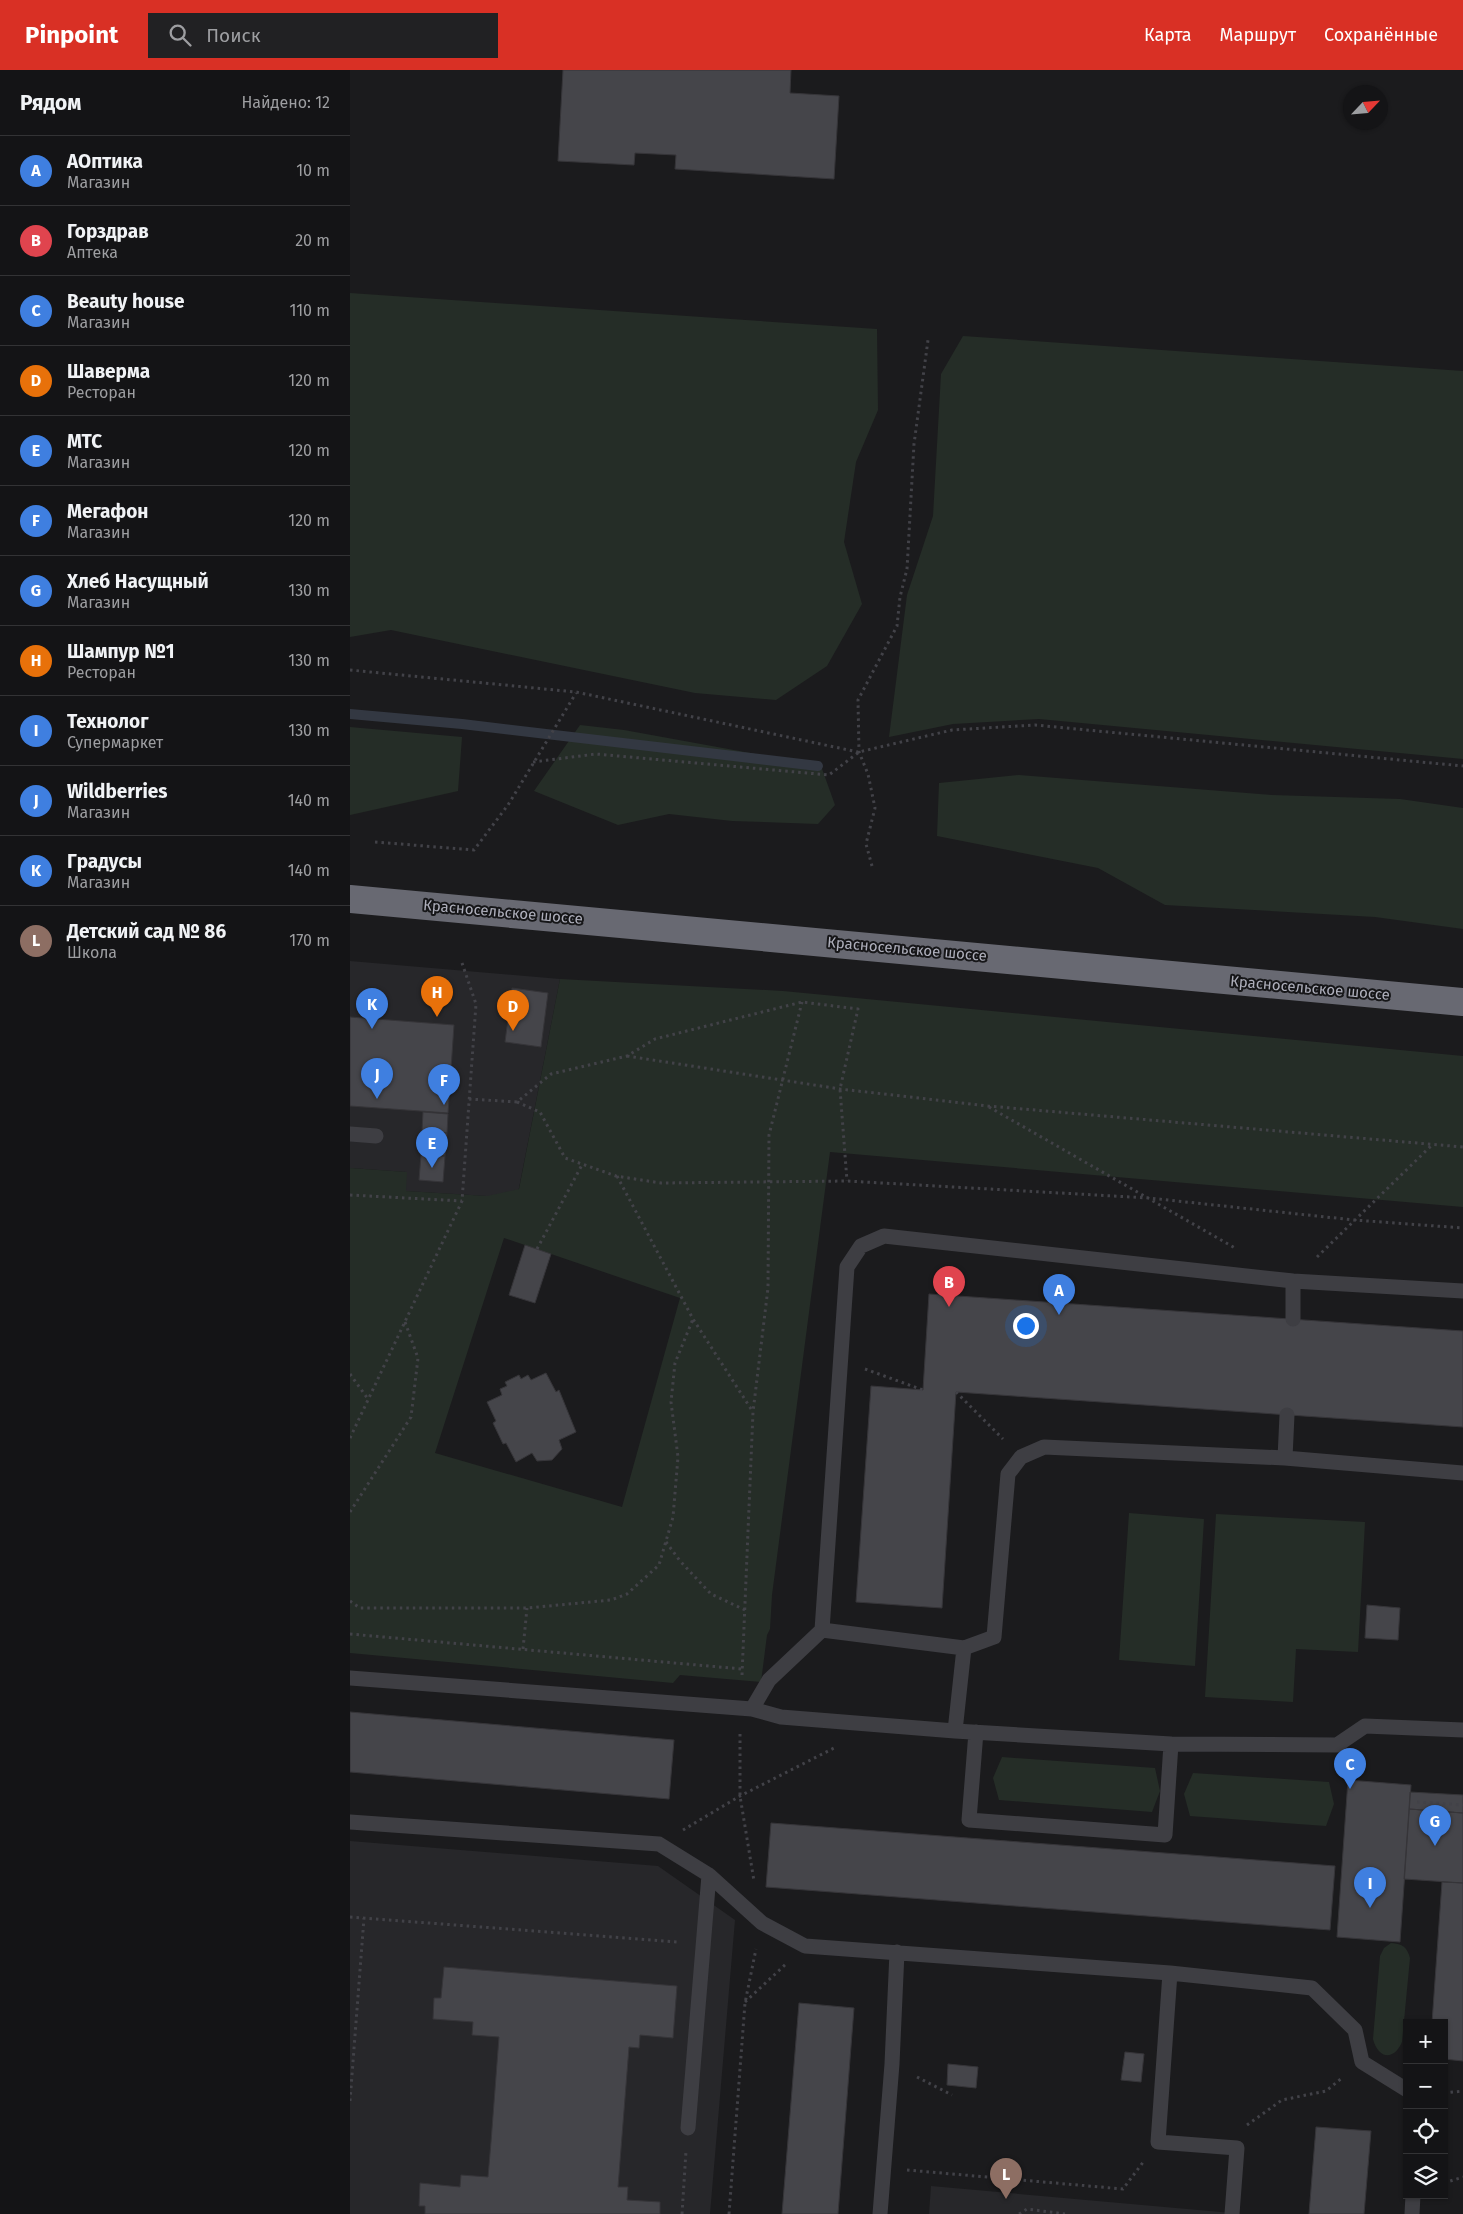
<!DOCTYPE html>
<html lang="ru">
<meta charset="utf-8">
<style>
:root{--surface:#141416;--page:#212123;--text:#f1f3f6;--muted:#9d9ea1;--line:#333335;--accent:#d93025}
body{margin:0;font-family:"Fira Sans",sans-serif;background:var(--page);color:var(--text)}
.controls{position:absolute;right:15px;bottom:15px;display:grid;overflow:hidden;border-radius:0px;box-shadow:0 1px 4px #0004}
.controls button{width:45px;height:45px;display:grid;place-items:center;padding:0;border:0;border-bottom:1px solid var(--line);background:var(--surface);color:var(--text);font:25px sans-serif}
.compass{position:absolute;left:993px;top:15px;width:45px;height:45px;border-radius:50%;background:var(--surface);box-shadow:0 1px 4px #0004;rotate:64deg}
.you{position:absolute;left:675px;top:1255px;width:18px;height:18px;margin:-12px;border:4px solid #fff;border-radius:50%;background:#1a73e8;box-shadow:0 0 0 8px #1a73e833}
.badge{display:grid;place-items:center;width:32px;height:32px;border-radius:50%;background:var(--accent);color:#fff;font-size:16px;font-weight:700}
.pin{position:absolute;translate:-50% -41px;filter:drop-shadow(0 1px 2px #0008)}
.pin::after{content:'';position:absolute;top:26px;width:18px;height:15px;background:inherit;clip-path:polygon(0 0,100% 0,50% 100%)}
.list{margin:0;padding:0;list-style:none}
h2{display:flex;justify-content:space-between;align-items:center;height:65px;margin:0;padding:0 20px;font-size:21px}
h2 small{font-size:16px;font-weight:400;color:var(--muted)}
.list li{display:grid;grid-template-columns:32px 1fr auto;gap:15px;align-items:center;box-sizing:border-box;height:70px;padding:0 20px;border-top:1px solid var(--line)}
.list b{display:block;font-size:19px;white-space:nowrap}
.list p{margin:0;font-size:16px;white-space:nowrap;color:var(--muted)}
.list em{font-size:16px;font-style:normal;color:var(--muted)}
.icon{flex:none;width:28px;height:28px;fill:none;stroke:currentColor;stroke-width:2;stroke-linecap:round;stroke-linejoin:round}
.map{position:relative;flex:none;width:1113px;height:2144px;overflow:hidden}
header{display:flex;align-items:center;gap:30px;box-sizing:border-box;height:70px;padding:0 25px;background:var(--accent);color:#fff}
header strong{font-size:24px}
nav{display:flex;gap:28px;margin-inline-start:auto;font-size:18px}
.search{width:350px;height:45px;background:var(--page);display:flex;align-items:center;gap:12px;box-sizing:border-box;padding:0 18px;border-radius:0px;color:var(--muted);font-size:19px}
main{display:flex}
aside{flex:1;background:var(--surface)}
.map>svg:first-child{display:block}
</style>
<header>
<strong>Pinpoint</strong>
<div class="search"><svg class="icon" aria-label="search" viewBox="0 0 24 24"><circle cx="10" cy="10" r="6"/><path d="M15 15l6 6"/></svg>Поиск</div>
<nav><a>Карта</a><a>Маршрут</a><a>Сохранённые</a></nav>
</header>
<main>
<aside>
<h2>Рядом<small>Найдено: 12</small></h2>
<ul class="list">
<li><span class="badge" style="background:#3f7fe0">A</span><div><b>АОптика</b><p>Магазин</p></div><em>10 m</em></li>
<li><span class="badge" style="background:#e0444e">B</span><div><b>Горздрав</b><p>Аптека</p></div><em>20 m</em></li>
<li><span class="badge" style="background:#3f7fe0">C</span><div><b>Beauty house</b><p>Магазин</p></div><em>110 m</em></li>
<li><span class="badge" style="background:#e8710a">D</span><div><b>Шаверма</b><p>Ресторан</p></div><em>120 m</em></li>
<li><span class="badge" style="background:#3f7fe0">E</span><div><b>МТС</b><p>Магазин</p></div><em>120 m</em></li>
<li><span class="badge" style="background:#3f7fe0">F</span><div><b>Мегафон</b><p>Магазин</p></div><em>120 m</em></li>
<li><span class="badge" style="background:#3f7fe0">G</span><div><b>Хлеб Насущный</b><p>Магазин</p></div><em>130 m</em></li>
<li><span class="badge" style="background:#e8710a">H</span><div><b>Шампур №1</b><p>Ресторан</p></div><em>130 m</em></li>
<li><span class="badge" style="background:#3f7fe0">I</span><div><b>Технолог</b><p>Супермаркет</p></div><em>130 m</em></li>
<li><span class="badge" style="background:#3f7fe0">J</span><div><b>Wildberries</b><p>Магазин</p></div><em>140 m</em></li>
<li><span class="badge" style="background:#3f7fe0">K</span><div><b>Градусы</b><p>Магазин</p></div><em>140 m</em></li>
<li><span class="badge" style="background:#8d6e63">L</span><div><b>Детский сад № 86</b><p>Школа</p></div><em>170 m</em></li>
</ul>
</aside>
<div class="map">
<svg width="1113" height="2144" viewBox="0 0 1113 2144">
<rect width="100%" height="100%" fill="#1b1b1d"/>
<path fill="#27272a" d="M0 891 210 909 167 1128 55 1121 56 1102 0 1098Z
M0 1771 308 1796 385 1850 360 2144H0Z
M581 2116 893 2144H579Z"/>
<path fill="#252d27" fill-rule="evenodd" d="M0 223 527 259 528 340 506 392 494 472 512 534 477 596 426 630 345 623 41 560 0 567Z
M613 266 1113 301V689L689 649 603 654 539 667 557 525 583 446 591 304Z
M230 655 274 660 471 696 485 735 468 754 382 751 319 744 268 755 184 721Z
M0 657 112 667 108 721 0 745Z
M669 705 922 725 1050 729 1113 738V859L1025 847 815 835 748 798 587 766 589 713Z
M210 909 433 921 1113 986V1137L480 1082 422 1525 420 1559 417 1565 411 1612 330 1605 323 1613 0 1583V1098L57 1102 56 1121 137 1126 169 1119ZM154 1168 330 1228 272 1437 85 1383Z
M779 1443 854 1449 845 1596 769 1590Z
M866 1444 1015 1452 1008 1582 946 1579 943 1632 855 1627Z
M652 1687 805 1698 810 1721 802 1742 649 1730 643 1708Z
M843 1703 979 1712 984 1734 976 1756 840 1746 834 1724Z
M1041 1873C1053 1874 1057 1877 1060 1888L1052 1972C1044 1991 1028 1989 1023 1969L1030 1886 1034 1878Z"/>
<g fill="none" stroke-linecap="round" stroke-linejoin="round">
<path stroke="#333842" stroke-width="10" d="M0 644 112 654 468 696"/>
</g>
<path fill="#45454a" stroke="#363539" d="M213 0H441L440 23 489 26 484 109 325 99 326 85 285 83 284 95 208 91Z
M162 918 198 923 191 977 155 972Z
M0 947 104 955 98 1043 0 1036Z
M73 1042 98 1044 97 1063 72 1061Z
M72 1061 97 1063 95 1086 71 1085Z
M71 1085 95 1086 93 1112 69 1110Z
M175 1175 201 1184 185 1233 159 1225Z
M579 1224 1113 1261V1357L606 1322 592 1538 506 1532 521 1316 573 1320Z
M196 1303 206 1322 209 1320 226 1362 209 1370 212 1379 202 1390 187 1391 182 1383 166 1392 156 1373 153 1374 143 1353 146 1351 137 1332 152 1325 150 1319 157 1316 155 1312 169 1305 171 1309 178 1305 181 1310Z
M1017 1535 1050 1538 1048 1570 1015 1568Z
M0 1642 324 1670 319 1729 0 1702Z
M998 1710 1061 1715 1050 1872 987 1867Z
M1060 1722 1113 1725V1743L1059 1739Z
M1059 1739 1113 1743V1813L1054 1809Z
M421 1753 985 1796 980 1860 416 1817Z
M1092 1812 1113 1813V1991L1094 1989V1953H1082Z
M94 1897 327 1916 323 1968 290 1965 289 1978 279 1977 268 2117H278L277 2130 310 2132V2144H75V2136H69L70 2113 110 2117 111 2105 138 2107 141 2072 149 1967 122 1965 123 1952 83 1949 84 1928H91Z
M449 1933 504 1938 488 2144H432Z
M775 1982 794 1984 791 2012 771 2010Z
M598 1994 628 1997 626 2018 597 2015Z
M966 2057 1021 2061 1014 2144H959Z"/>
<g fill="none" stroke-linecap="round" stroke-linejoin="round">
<path stroke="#424248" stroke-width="3" stroke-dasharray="2.5 4" stroke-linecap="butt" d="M0 600 226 622 508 682
M183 692 246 684 479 705 509 682 602 660 685 655 1113 696
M25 772 124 780 158 735 226 623
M522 796 516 774 525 738 518 704 509 682 508 630 547 556 550 527 557 499 564 374 578 270
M277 986 490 1019 638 1036 1113 1077
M119 1029 167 1032 201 1004 277 986 305 969 452 932 508 939 490 1019 497 1111
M167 1032 190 1042 215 1088 266 1106 311 1113 497 1111 799 1128 1004 1150 1113 1158
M639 1037 885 1178
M267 1106 343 1249 403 1342
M0 1125 112 1131
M187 1179 233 1093
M967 1187 1083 1074
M515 1299 573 1320
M0 1304 18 1329
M606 1322 653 1369
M0 1368 112 1131 126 934 112 893
M0 1442 61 1347 68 1288 55 1252
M316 1472 330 1491 361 1524 395 1540
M0 1531 10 1538H177L261 1530 277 1524 309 1495 323 1447 328 1387 321 1332 325 1293 343 1249
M0 1564 392 1599
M173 1579 177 1538
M392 1605 403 1342 418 1218 419 1065 452 932
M390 1664V1726L404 1811
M1067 1732 1113 1735
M333 1760 390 1726 486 1677
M0 1847 328 1872
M395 1932 436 1894
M567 2007 602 2025
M1094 2023 1113 2021
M0 2031 14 1848
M897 2055 932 2030 976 2021 992 2008
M557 2100 773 2119 794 2091
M1094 2113 1113 2107
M332 2144 336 2081
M379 2144 395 1933 406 1879
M669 2144 677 2139 715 2144"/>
<path stroke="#3e3e43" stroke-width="15" d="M0 1064 26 1066
M1113 1221 943 1211 534 1166 511 1176 497 1197 472 1560 614 1578 644 1567 658 1404 671 1387 694 1377 935 1388 1113 1403
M943 1249V1211
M935 1388 937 1345
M0 1608 402 1639 431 1647 605 1661 821 1674 987 1675 1015 1656 1113 1660
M402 1639 419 1610 472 1560
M605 1661 614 1578
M626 1662 619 1750 815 1765 821 1674
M0 1752 309 1774 359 1805 412 1853 455 1876 820 1903 962 1918 1005 1960 1012 1992 1057 2020
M820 1903 808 2072 887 2078 882 2144
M338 2058 359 1805
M530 2144 542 1994 547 1882
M1062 2144 1063 2125"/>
<path stroke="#686972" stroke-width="28" d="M0 829 1113 932"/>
</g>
<g text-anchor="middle" stroke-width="4" stroke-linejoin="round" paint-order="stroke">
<g font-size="15" fill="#aeafbb" stroke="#161618">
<text transform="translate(153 842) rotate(5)" y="5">Красносельское шоссе</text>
<text transform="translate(557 879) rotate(5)" y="5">Красносельское шоссе</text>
<text transform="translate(960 918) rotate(5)" y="5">Красносельское шоссе</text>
</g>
</g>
</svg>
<div class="controls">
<button>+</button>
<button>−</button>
<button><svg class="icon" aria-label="locate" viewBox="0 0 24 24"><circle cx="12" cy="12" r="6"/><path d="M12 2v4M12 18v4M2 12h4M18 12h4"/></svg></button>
<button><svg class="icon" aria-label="layers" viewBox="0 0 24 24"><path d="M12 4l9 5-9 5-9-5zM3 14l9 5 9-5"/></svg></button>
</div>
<svg class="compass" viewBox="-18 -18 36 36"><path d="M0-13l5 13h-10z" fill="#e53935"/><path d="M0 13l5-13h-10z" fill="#9d9ea1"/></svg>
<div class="you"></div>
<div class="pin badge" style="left:709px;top:1245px;background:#3f7fe0">A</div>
<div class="pin badge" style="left:599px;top:1237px;background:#e0444e">B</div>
<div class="pin badge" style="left:1000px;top:1719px;background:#3f7fe0">C</div>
<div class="pin badge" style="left:163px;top:961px;background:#e8710a">D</div>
<div class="pin badge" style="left:82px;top:1098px;background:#3f7fe0">E</div>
<div class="pin badge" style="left:94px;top:1035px;background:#3f7fe0">F</div>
<div class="pin badge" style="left:1085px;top:1776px;background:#3f7fe0">G</div>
<div class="pin badge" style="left:87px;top:947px;background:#e8710a">H</div>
<div class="pin badge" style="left:1020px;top:1838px;background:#3f7fe0">I</div>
<div class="pin badge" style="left:27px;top:1029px;background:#3f7fe0">J</div>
<div class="pin badge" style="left:22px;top:959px;background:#3f7fe0">K</div>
<div class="pin badge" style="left:656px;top:2129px;background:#8d6e63">L</div>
</div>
</main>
